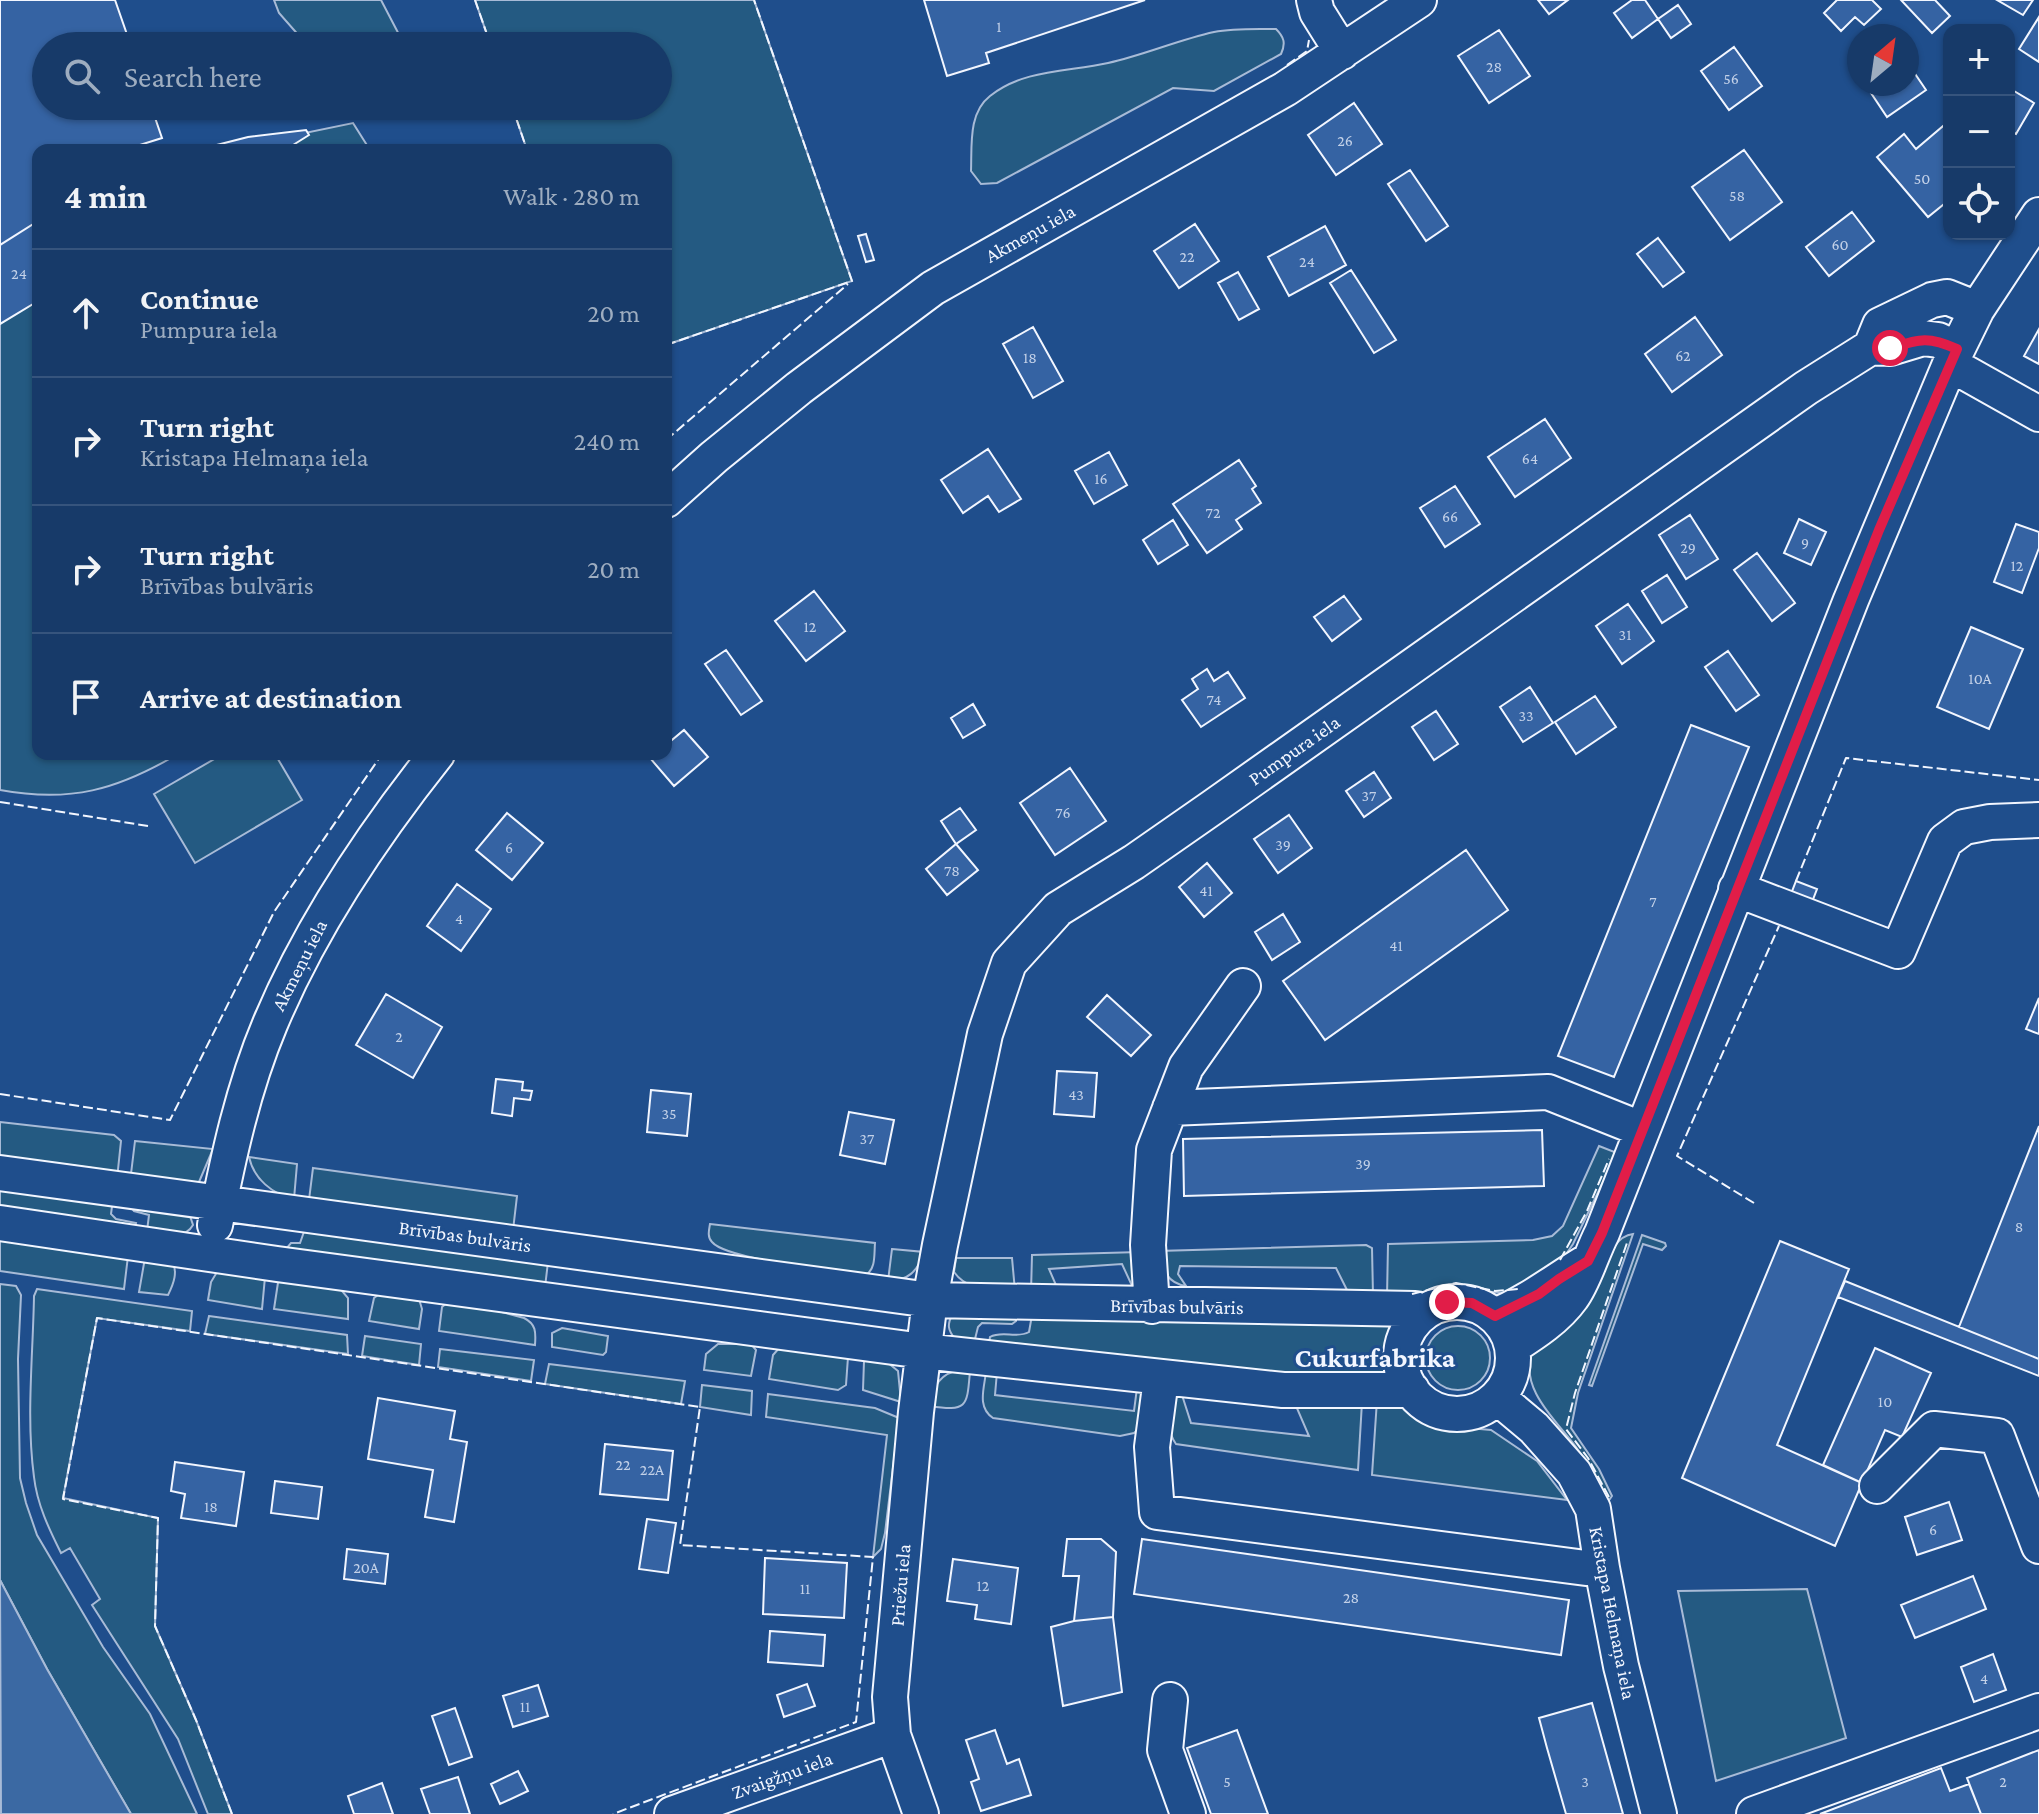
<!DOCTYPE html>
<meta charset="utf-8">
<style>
:root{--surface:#173a69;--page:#20416f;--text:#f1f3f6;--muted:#9eadc0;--line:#36547d}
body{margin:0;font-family:"Crimson Pro",serif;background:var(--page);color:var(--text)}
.controls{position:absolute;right:24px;top:24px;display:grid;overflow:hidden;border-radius:16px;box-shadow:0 2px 6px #0004}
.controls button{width:72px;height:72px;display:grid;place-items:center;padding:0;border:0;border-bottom:2px solid var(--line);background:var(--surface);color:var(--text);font:40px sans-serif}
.compass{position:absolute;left:1847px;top:24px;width:72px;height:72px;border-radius:50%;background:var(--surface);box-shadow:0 2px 6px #0004;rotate:29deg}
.stop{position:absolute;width:24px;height:24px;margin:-18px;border:6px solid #e11d48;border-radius:50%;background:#fff}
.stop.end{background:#e11d48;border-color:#fff;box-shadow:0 2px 8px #0008}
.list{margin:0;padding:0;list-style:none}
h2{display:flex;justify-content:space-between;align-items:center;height:104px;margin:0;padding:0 32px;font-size:34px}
h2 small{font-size:26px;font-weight:400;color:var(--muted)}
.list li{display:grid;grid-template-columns:52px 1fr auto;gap:24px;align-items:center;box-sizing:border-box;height:128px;padding:0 32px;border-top:2px solid var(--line)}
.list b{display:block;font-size:30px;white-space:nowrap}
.list p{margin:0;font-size:26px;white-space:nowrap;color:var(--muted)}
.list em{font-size:26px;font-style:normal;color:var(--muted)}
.icon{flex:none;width:44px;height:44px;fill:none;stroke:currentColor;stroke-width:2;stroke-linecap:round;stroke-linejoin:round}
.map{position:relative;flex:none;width:2039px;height:1814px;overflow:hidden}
.search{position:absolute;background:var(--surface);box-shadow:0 2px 6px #0004;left:32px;top:32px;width:640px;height:88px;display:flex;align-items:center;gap:20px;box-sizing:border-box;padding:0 28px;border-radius:44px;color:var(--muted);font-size:30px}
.panel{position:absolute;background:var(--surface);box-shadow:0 2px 6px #0004;left:32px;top:144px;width:640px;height:616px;border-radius:16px}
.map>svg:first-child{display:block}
</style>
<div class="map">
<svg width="2039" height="1814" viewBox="0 0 2039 1814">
<rect width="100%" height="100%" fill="#1f4e8c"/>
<path fill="#245a82" stroke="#a8bbd7" stroke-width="2" d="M274 0H381L405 46H308L279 13Z
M475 0H754L852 281 666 345V150H527L512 106H658V46H491Z
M1276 29C1284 37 1286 43 1281 54L1214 91 1173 88 997 183 981 184 971 171C972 146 968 113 990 96 1024 69 1068 72 1108 63 1144 55 1178 40 1214 32 1234 28 1256 29 1276 29Z
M353 123 370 150H223Z
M38 228V754H178C117 790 70 803 0 790V252Z
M223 754H275L302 800 195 863 154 794Z
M0 1122 114 1135 121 1141 117 1179H103L92 1168 0 1156Z
M135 1141 213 1149 199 1182 191 1188 130 1182Z
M1599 1146 1617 1153 1573 1244 1560 1263 1506 1294 1452 1286 1421 1295 1387 1297 1388 1244 1533 1240 1552 1236 1563 1226Z
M249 1157 297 1164 294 1199C272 1194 254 1179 249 1157Z
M313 1168 517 1196 513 1230 309 1200Z
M0 1183 113 1199 111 1214 116 1219 136 1223 134 1231 0 1212Z
M131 1207 189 1213 193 1225C184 1241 163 1233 147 1231L149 1215 134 1211Z
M710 1224 875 1243C874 1255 876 1268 866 1275 838 1271 727 1260 712 1242 707 1237 709 1230 710 1224Z
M306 1226 548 1262 545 1287 286 1249 291 1243H300Z
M0 1234 129 1248 124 1289 0 1271Z
M1633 1234 1578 1393 1571 1428 1599 1469 1612 1496 1607 1503C1597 1483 1588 1464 1576 1447 1557 1421 1519 1389 1532 1353 1552 1332 1577 1312 1593 1288 1603 1272 1611 1236 1633 1234Z
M1642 1235 1665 1243 1666 1246 1662 1250 1643 1244 1592 1386 1589 1385Z
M1366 1245 1372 1248 1373 1295 1348 1292 1336 1268 1180 1266 1178 1274 1186 1286C1166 1283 1163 1269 1158 1251Z
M892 1249 924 1252C918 1271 908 1281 888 1281Z
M146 1252 172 1259C178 1272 174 1283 168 1295L139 1292Z
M1140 1252 1142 1277 1133 1288 1122 1264 1049 1269 1059 1292H1031L1032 1255Z
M956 1258H1012L1015 1291C992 1289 968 1292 954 1272Z
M223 1270 265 1277 262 1309 208 1300 211 1282 217 1272Z
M279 1276 338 1286 348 1298V1319L274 1309Z
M0 1284 16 1286 21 1295 18 1359 20 1478 26 1503 37 1535 103 1647 150 1714 197 1814H131L47 1669 0 1580Z
M37 1289 192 1311 190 1331 97 1318 63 1498 158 1518 155 1626 196 1720 232 1814H208L178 1739 92 1605 100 1599 70 1548 61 1553C49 1529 37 1504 34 1477 26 1418 33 1356 34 1296Z
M382 1292 419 1299 422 1309 419 1329 369 1321 374 1298Z
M448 1302 468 1303 524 1318C536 1324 536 1332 535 1345L439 1331 442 1307Z
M952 1315 1016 1317V1321L1012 1324 982 1323 978 1327 974 1343 955 1339C948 1330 947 1325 952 1315Z
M1032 1315 1397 1320C1389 1340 1385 1359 1389 1380L1279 1374 989 1343 990 1337C1002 1330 1017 1339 1029 1332Z
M209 1316 347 1335 348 1354 205 1334Z
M1426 1358a32 32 0 1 1 64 0a32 32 0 1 1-64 0Z
M562 1328 608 1336 606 1352 603 1355 552 1347V1333Z
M365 1336 421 1344 419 1365 362 1356Z
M718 1344H751L756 1350 751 1376 704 1370 706 1354Z
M780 1347 848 1357 846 1385 838 1390 769 1379 773 1355Z
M440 1349 534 1360 531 1381 438 1367Z
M868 1360 887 1362 898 1371 901 1402 863 1390 864 1361Z
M549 1364 685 1381 681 1404 545 1384Z
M960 1370 970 1371C967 1406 968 1412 930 1406 932 1387 940 1373 960 1370Z
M986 1372H997L995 1395 1134 1411 1137 1388 1145 1394 1142 1426 1134 1433 1120 1436 993 1418C977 1407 984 1389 986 1372Z
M702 1385 752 1391 751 1415 700 1407Z
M768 1394 875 1408 899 1418 885 1533 881 1549 873 1557 887 1435 766 1417Z
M1182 1395 1191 1423 1309 1436 1296 1406 1362 1402 1358 1470 1176 1444C1166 1430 1168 1411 1177 1396Z
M1377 1400 1398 1402 1435 1425 1491 1430 1537 1461 1567 1500 1372 1475Z
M1807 1589 1846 1738 1716 1781 1678 1591Z"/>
<path fill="#3b69a3" stroke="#a8bbd7" stroke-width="2" d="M0 1580 47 1669 131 1814H1Z"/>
<path fill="#3563a3" stroke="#f2f6ff" stroke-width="2" d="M0 0H115L131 46H46V106H151L162 138 130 148 131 150H38V221L0 245Z
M924 0H1145L986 53 989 63 947 76Z
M1538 0H1568L1549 14Z
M1632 0H1645L1658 19 1632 38 1614 13Z
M1837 0H1872L1881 9 1864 25 1855 17 1841 31 1824 13Z
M1901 0H1935L1950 16 1932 33Z
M1997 0H2033L2023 15Z
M1678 5 1691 24 1671 38 1658 19Z
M2039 17V62L2019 49Z
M1499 30 1530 76 1489 103 1458 56Z
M1734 47 1762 86 1729 110 1701 71Z
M1907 62 1926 90 1887 117 1865 84H1907Z
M2009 88 2034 103 2016 134 2009 131Z
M1354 103 1382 144 1336 175 1308 135Z
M1949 121V200L1928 217 1877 157 1904 134 1916 149Z
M306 130 309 135 285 150H197L248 137Z
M1744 150 1782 202 1730 240 1692 187Z
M1410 170 1448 226 1426 241 1388 184Z
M1852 212 1874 241 1829 276 1806 247Z
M38 221V301L0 324V245Z
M1195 224 1219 261 1179 288 1154 251Z
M1325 226 1346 265 1289 296 1268 257Z
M866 234 874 260 866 262 858 236Z
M1658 238 1684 272 1663 287 1637 254Z
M1351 270 1396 340 1374 353 1330 283Z
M1238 272 1259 309 1239 320 1218 283Z
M1695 317 1722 355 1672 392 1645 354Z
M1033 327 1063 381 1033 398 1003 344Z
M2039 329V364L2024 356Z
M1545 419 1571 458 1515 497 1488 457Z
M988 449 1021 499 999 512 988 496 963 513 941 480Z
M1109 452 1127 485 1094 504 1075 471Z
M1239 460 1256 486 1252 489 1261 503 1236 520 1242 529 1207 553 1173 504Z
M1455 486 1480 524 1445 547 1420 508Z
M1690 515 1718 559 1686 579 1659 535Z
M1799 519 1826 532 1811 565 1784 553Z
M1173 520 1188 545 1158 564 1143 540Z
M2016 524 2039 532V548L2022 593 1994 582Z
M1757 553 1795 603 1772 621 1734 570Z
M1667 575 1687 607 1662 623 1642 591Z
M814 591 845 631 806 661 775 621Z
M1344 596 1361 619 1332 641 1314 617Z
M1628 604 1654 641 1622 664 1596 626Z
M1971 627 2023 649 1989 729 1937 707Z
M726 650 762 701 741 715 705 664Z
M1728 651 1759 695 1736 711 1705 667Z
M1207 669 1214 681 1228 672 1245 698 1201 727 1182 700 1198 689 1192 679Z
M1530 687 1553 723 1523 742 1500 707Z
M1595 696 1616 727 1576 754 1555 722Z
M973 704 985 725 963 738 951 718Z
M1436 711 1458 744 1434 760 1412 727Z
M1691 725 1749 747 1614 1077 1558 1056Z
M684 730 708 757 674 786 650 758 655 754H666V745Z
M1070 768 1106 821 1055 855 1020 803Z
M1374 772 1391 798 1364 817 1346 791Z
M960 808 976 830 956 844 941 821Z
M507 813 543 843 512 880 476 850Z
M1289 815 1312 848 1278 873 1254 839Z
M956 844 978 870 947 895 926 869Z
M1466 850 1508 910 1325 1040 1283 981Z
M1207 863 1232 893 1204 917 1179 887Z
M1796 881 1817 889 1812 902 1791 894Z
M457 884 491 909 461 951 427 926Z
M1283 914 1300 942 1272 960 1255 932Z
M386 994 442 1027 413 1078 356 1045Z
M1107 995 1151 1035 1131 1056 1087 1017Z
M2039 998V1034L2026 1029Z
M1057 1071 1097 1073 1094 1117 1054 1114Z
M496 1079 523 1082 522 1090 532 1091 530 1100 514 1098 512 1116 492 1113Z
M651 1090 691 1094 687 1136 647 1132Z
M849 1112 894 1120 885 1164 840 1155Z
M2039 1126V1359L1959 1327Z
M1542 1130 1544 1186 1184 1196 1183 1139Z
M1780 1241 1849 1269 1777 1445 1862 1483 1835 1546 1682 1478Z
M1845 1281 2039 1359V1376L1838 1297Z
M1875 1348 1931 1373 1902 1437 1885 1430 1862 1483 1823 1465Z
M378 1398 455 1411 450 1439 467 1442 454 1522 425 1517 433 1470 368 1459Z
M605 1444 673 1451 668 1500 600 1494Z
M175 1462 244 1472 236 1526 181 1518 185 1494 171 1491Z
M275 1481 322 1487 318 1519 271 1513Z
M1949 1502 1962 1540 1917 1555 1905 1517Z
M647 1519 676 1523 668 1573 639 1569Z
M1067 1539H1101L1116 1552 1113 1617 1074 1621 1079 1576H1063Z
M1142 1539 1569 1600 1561 1655 1134 1594Z
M347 1549 388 1554 385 1584 344 1579Z
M765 1558 847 1563 844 1618 763 1614Z
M953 1559 1018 1568 1011 1624 975 1619 977 1605 947 1601Z
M1973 1576 1986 1609 1915 1638 1901 1605Z
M1113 1617 1122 1692 1063 1706 1051 1627 1074 1621Z
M770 1631 825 1635 823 1666 768 1662Z
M1993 1654 2006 1690 1974 1702 1961 1667Z
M807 1684 815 1706 784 1717 777 1695Z
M538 1685 548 1716 513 1727 503 1696Z
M1592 1703 1623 1814H1566L1547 1748 1539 1718Z
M455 1708 472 1757 449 1765 432 1716Z
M995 1730 1007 1764 1019 1759 1031 1795 981 1811 971 1782 979 1779 966 1740Z
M1237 1730 1268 1814H1211L1187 1748Z
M2039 1750V1814H1981L1967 1778Z
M1941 1768 1950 1791 1969 1784 1981 1814H1820Z
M518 1771 528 1791 500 1804 491 1784Z
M458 1777 470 1814H430L421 1789Z
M382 1783 393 1814H354L348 1796Z"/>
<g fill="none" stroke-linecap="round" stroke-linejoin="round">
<defs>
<path id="minor" d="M1314 0 1317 12 1342 52
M1871 347 1880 325 1932 300 1947 297 1977 309
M1950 364 2039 414
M666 500 714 457 799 388 933 288 1285 89 1419 0
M1736 889 1898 951 1945 841 1964 827 1990 822 2039 820
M1170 1108 1548 1092 1641 1129
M0 1173 930 1300 1415 1309 1423 1313
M0 1223 277 1264 923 1351 1283 1390H1412
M215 1225C228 1158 243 1088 270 1024 311 926 371 837 437 754
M1401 1358a56 56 0 1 1 112 0a56 56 0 1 1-112 0Z
M1152 1306 1148 1245 1154 1150 1186 1067 1243 986
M1495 1316C1529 1302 1556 1280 1588 1261
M1512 1347C1534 1333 1557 1318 1572 1297 1584 1281 1592 1252 1602 1233L1851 600 1950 364 1977 309 2039 215
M1161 1379 1152 1447 1157 1512 1586 1568H1602
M1497 1397 1534 1428 1574 1473 1593 1509 1602 1568 1621 1666 1659 1814
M1877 1486 1934 1429 1997 1436 2039 1546
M1170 1700 1165 1750 1188 1814
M672 1814 893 1735
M921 1814 893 1735 890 1697 916 1412 930 1300 940 1245 985 1034 1009 963 1058 909 1134 862 1213 807 1806 388 1871 347 1890 348 1923 338 1938 340 1957 349
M1754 1814 2039 1711"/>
</defs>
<use href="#minor" stroke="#f2f6ff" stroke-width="38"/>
<use href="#minor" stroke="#1f4e8c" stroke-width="34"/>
<path stroke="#f2f6ff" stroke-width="2" stroke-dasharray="10 4" stroke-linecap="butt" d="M475 0 491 46
M1287 65 1307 51 1309 40
M512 106 527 150
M666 345 852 281 754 0
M666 440 848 284
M0 802 148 826
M1796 881 1846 758 2039 780
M0 1094 170 1120 274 912 382 754
M1754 1203 1677 1156 1779 926
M1560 1260 1587 1211 1609 1159
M1412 1294 1456 1283 1495 1291 1518 1289
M1609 1497 1588 1458 1566 1429 1575 1393 1628 1240
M232 1814 196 1720 155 1626 158 1518 63 1499 97 1318 700 1407 680 1545 873 1557 856 1722 613 1814"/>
</g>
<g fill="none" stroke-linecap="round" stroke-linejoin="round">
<path stroke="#e11d48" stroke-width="10" d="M1447 1302 1472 1303 1495 1316 1539 1294 1559 1279 1588 1261 1602 1233 1879 530 1957 349C1928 336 1920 339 1890 348"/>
</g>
<g text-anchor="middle" stroke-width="6" stroke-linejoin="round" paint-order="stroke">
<g font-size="16" fill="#c3d1e8">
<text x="999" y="32">1</text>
<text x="1494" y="72">28</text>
<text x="1731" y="84">56</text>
<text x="1345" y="146">26</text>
<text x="1922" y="184">50</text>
<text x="1737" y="201">58</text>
<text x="1840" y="250">60</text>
<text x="1187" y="262">22</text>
<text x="1307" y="267">24</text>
<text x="19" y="279">24</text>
<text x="1683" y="361">62</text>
<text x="1030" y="363">18</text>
<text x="1530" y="464">64</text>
<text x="1101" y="484">16</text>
<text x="1213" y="518">72</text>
<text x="1450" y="522">66</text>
<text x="1805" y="548">9</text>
<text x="1688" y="553">29</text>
<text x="2017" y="571">12</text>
<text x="810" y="632">12</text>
<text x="1625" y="640">31</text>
<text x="1980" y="684">10A</text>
<text x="1214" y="705">74</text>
<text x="1526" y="721">33</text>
<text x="1369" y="801">37</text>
<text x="1063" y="818">76</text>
<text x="1283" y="850">39</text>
<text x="509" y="853">6</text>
<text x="952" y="876">78</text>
<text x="1206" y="896">41</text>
<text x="1653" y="907">7</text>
<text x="459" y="924">4</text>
<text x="1396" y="951">41</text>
<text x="399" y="1042">2</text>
<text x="1076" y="1100">43</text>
<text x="669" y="1119">35</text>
<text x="867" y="1144">37</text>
<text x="1363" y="1169">39</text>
<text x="2019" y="1232">8</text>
<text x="1885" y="1407">10</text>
<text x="623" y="1470">22</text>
<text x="652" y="1475">22A</text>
<text x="211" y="1512">18</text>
<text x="1933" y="1535">6</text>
<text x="366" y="1573">20A</text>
<text x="983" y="1591">12</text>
<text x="805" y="1594">11</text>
<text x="1351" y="1603">28</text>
<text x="1984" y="1684">4</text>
<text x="525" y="1712">11</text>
<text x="1227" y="1787">5</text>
<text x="1585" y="1787">3</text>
<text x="2003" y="1787">2</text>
</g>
<g font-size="20" fill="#f2f6ff" stroke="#1f4e8c">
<text transform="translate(1030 233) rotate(-29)" y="7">Akmeņu iela</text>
<text transform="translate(1294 750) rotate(-35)" y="7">Pumpura iela</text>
<text transform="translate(299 965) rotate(-63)" y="7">Akmeņu iela</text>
<text transform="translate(465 1236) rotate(8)" y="7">Brīvības bulvāris</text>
<text transform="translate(1177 1306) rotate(1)" y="7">Brīvības bulvāris</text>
<text transform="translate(900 1585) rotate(-85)" y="7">Priežu iela</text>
<text transform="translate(1613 1613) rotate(79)" y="7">Kristapa Helmaņa iela</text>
<text transform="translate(782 1775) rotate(-20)" y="7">Zvaigžņu iela</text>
</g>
<g font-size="28" font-weight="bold" fill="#f2f6ff" stroke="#1f4e8c">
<text x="1375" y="1367">Cukurfabrika</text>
</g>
</g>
</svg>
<div class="controls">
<button>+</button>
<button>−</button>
<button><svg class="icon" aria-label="locate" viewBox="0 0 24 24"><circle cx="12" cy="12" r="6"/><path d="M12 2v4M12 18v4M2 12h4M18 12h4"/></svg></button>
</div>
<svg class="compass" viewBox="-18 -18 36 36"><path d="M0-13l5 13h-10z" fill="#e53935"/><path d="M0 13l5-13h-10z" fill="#9eadc0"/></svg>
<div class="stop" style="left:1890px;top:348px"></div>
<div class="stop end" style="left:1447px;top:1302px"></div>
<div class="search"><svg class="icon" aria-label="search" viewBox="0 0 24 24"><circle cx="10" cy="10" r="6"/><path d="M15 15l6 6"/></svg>Search here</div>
<section class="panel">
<h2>4 min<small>Walk · 280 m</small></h2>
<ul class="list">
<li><svg class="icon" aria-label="ahead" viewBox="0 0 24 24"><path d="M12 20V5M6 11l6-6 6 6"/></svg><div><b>Continue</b><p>Pumpura iela</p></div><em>20 m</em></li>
<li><svg class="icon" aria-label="right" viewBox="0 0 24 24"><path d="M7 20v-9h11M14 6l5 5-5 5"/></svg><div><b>Turn right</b><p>Kristapa Helmaņa iela</p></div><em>240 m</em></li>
<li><svg class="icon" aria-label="right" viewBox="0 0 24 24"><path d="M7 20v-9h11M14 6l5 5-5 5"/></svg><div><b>Turn right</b><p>Brīvības bulvāris</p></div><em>20 m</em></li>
<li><svg class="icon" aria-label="arrive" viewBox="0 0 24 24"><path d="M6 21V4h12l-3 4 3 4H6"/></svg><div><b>Arrive at destination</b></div></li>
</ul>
</section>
</div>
